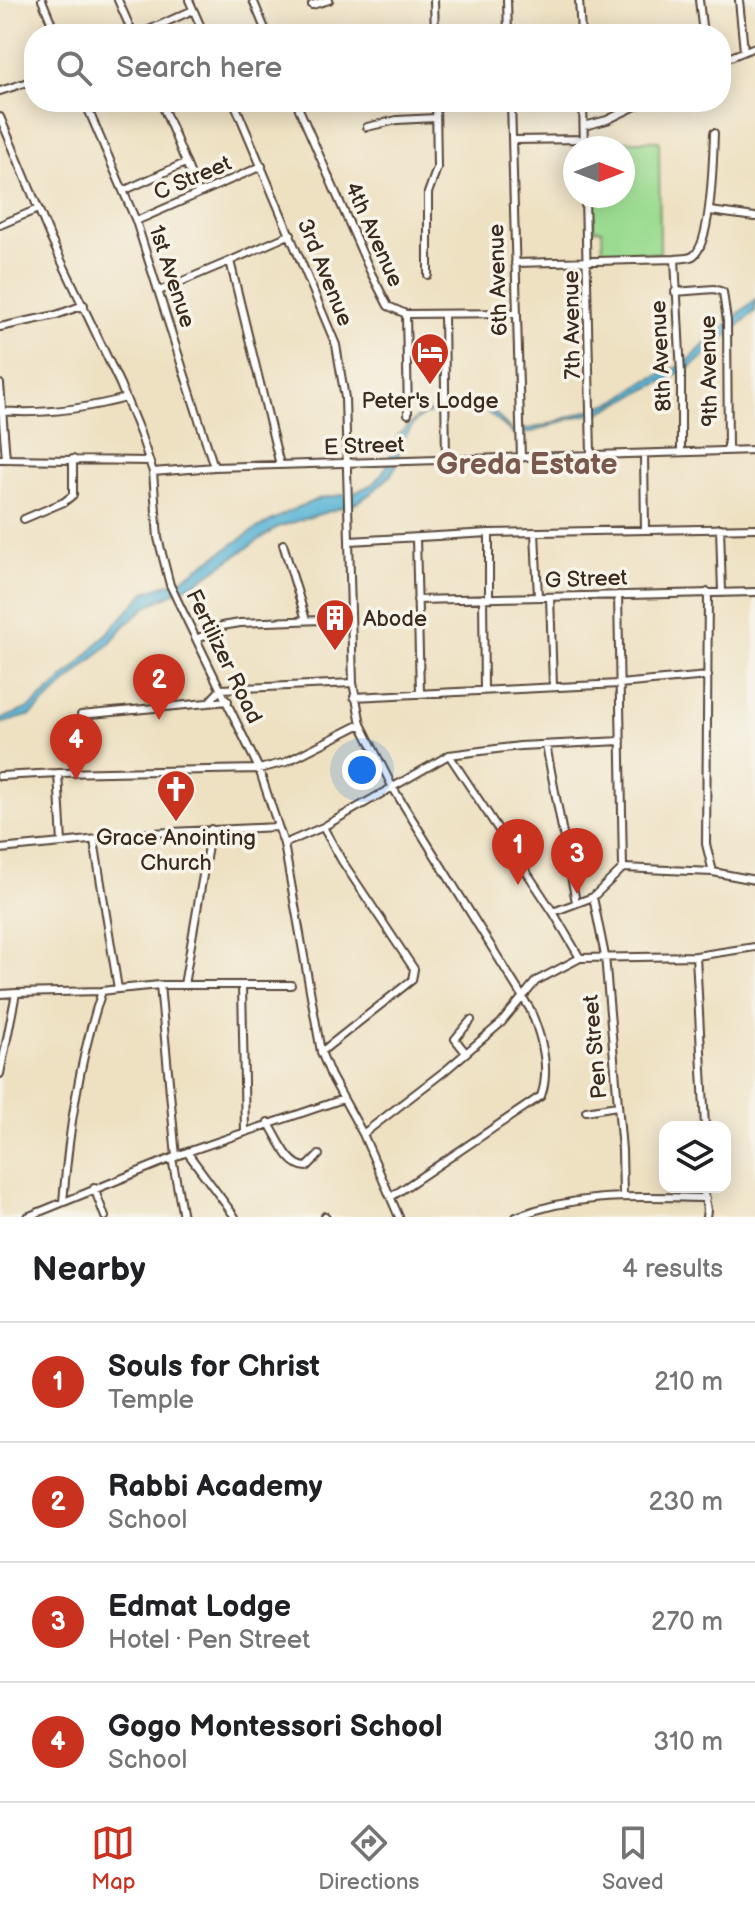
<!DOCTYPE html>
<meta charset="utf-8">
<style>
:root{--surface:#fff;--page:#f2f2f2;--text:#202124;--muted:#757577;--line:#e0e0e0;--accent:#c8321e}
body{margin:0;font-family:"Balsamiq Sans",sans-serif;background:var(--page);color:var(--text)}
.controls{position:absolute;right:24px;bottom:24px;display:grid;overflow:hidden;border-radius:16px;box-shadow:0 4px 20px #0003}
.controls button{width:72px;height:72px;display:grid;place-items:center;padding:0;border:0;border-bottom:2px solid var(--line);background:var(--surface);color:var(--text);font:40px sans-serif}
.compass{position:absolute;left:563px;top:136px;width:72px;height:72px;border-radius:50%;background:var(--surface);box-shadow:0 4px 20px #0003;rotate:90deg}
.you{position:absolute;left:362px;top:770px;width:28px;height:28px;margin:-20px;border:6px solid #fff;border-radius:50%;background:#1a73e8;box-shadow:0 0 0 12px #1a73e833}
.badge{display:grid;place-items:center;width:52px;height:52px;border-radius:50%;background:var(--accent);color:#fff;font-size:26px;font-weight:700}
.pin{position:absolute;translate:-50% -66px;filter:drop-shadow(0 2px 4px #0008)}
.pin::after{content:'';position:absolute;top:42px;width:28px;height:24px;background:inherit;clip-path:polygon(0 0,100% 0,50% 100%)}
.list{margin:0;padding:0;list-style:none}
h2{display:flex;justify-content:space-between;align-items:center;height:104px;margin:0;padding:0 32px;font-size:34px}
h2 small{font-size:26px;font-weight:400;color:var(--muted)}
.list li{display:grid;grid-template-columns:52px 1fr auto;gap:24px;align-items:center;box-sizing:border-box;height:120px;padding:0 32px;border-top:2px solid var(--line)}
.list b{display:block;font-size:30px;white-space:nowrap}
.list p{margin:0;font-size:26px;white-space:nowrap;color:var(--muted)}
.list em{font-size:26px;font-style:normal;color:var(--muted)}
.icon{flex:none;width:44px;height:44px;fill:none;stroke:currentColor;stroke-width:2;stroke-linecap:round;stroke-linejoin:round}
.map{position:relative;flex:none;width:755px;height:1217px;overflow:hidden}
.search{position:absolute;background:var(--surface);box-shadow:0 4px 20px #0003;left:24px;right:24px;top:24px;height:88px;display:flex;align-items:center;gap:20px;box-sizing:border-box;padding:0 28px;border-radius:32px;color:var(--muted);font-size:30px}
.sheet{height:584px;background:var(--surface)}
nav{display:flex;justify-content:space-around;align-items:center;box-sizing:border-box;height:112px;border-top:2px solid var(--line);background:var(--surface);font-size:22px;color:var(--muted)}
nav a{display:grid;justify-items:center;gap:4px}
nav .on{color:var(--accent)}
.map>svg:first-child{display:block}
</style>
<div class="map">
<svg width="755" height="1217" viewBox="0 0 755 1217">
<rect width="100%" height="100%" fill="#f7f3e8"/>
<filter id="ink" filterUnits="userSpaceOnUse"><feTurbulence type="fractalNoise" baseFrequency=".0125" numOctaves="2"/><feDisplacementMap in="SourceGraphic" scale="16" xChannelSelector="R" yChannelSelector="G"/><feConvolveMatrix kernelMatrix="1 2 1 2 8 2 1 2 1" color-interpolation-filters="sRGB"/></filter>
<filter id="wash" filterUnits="userSpaceOnUse"><feTurbulence type="fractalNoise" baseFrequency=".006" numOctaves="4" result="noise"/><feDisplacementMap in="SourceGraphic" scale="32" xChannelSelector="R" yChannelSelector="G"/><feGaussianBlur stdDeviation="1.8" result="paint"/><feColorMatrix in="noise" values="0 0 0 0 0 0 0 0 0 0 0 0 0 0 0 0 0 1.4 0 .05"/><feComposite in="paint" operator="in"/></filter>
<g filter="url(#wash)">
<rect width="100%" height="100%" fill="#eee1c2"/>
<path fill="#9bdb91" stroke="#6b8258" stroke-width="2" d="M590 141H659L660 253 603 254 602 230 594 229 593 196H623V148H591Z"/>
<path fill="#58b4d6" stroke="#4a6f7a" stroke-width="2" d="M755 300V311L690 368 599 413C570 415 544 431 516 436L480 406 453 412 452 408 423 415 414 423 400 445 397 464 390 476 370 494 356 503 278 527 197 582 147 606 125 625 109 644 31 715 0 724V720L31 707 78 665 145 592 182 579 257 528 294 509 321 498 354 493 375 483 387 466 398 435 420 415 466 401 490 408 513 432 543 426 616 401 646 381 685 364 716 333Z"/>
</g>
<g filter="url(#ink)">
<g fill="none" stroke-linecap="round" stroke-linejoin="round">
<defs>
<path id="minor" d="M42 0 56 34
M118 0 133 34
M189 0 204 34
M253 0 267 34
M434 0 435 34
M507 0 508 34
M579 0 581 34
M699 0 703 34
M739 0 744 51
M312 5 329 0
M140 34 193 10
M721 61 755 47
M0 91 34 80
M85 102 136 221 214 467
M161 102 198 192
M234 102 336 345 345 398 353 683
M296 102 371 273 388 306 406 314 517 313
M511 102 521 458
M583 102 584 148
M0 117 51 239 120 384 140 433 153 472 158 538 170 585 259 769 284 844 321 1052 331 1076 363 1134 399 1217
M584 126 607 120 644 102
M367 127 397 120 436 118
M513 140 584 139
M123 191 185 163
M585 196 591 454
M710 211 755 217
M136 221 262 166
M0 225 38 209
M675 259 681 374V451
M230 261 291 234
M515 263 675 259C681 258 688 259 693 256 712 243 713 157 714 133
M428 275V193L437 168 436 102
M159 291 230 261 280 465
M675 292 714 289 723 292 727 321 728 450
M406 314 408 414
M444 315 446 459
M0 327 56 315 84 305
M0 384 6 459
M0 411C44 415 84 409 126 398
M644 454 645 530
M0 459 149 461
M153 472 214 467 755 450
M24 519 64 502 73 495V459
M720 528 722 592
M535 532 538 597
M489 533V598
M416 538 420 692
M350 541 489 533 755 528
M283 544 306 620
M708 592 706 844 713 872 755 880
M550 597 553 685
M483 598 484 689
M417 600 755 592
M197 639 222 626 240 623 351 619
M354 697 619 684 708 676
M208 703 221 689 353 683 361 724 393 788 530 1009C541 1035 551 1069 541 1096L391 1197
M81 715 228 701
M546 745 576 902
M449 755 553 912 580 958
M0 776 58 773
M278 827 151 833 62 843 58 773 259 769 286 762 361 724
M94 840 118 989 160 985H291
M284 844 323 827 449 755 520 746 621 741
M0 849 62 843
M623 868 713 872
M593 897 605 956 622 1150 623 1195
M553 912 593 897 623 868 618 595
M696 956 705 1127
M160 985 176 1157
M184 985 211 829
M242 985 245 1132
M0 994 16 993
M321 1052 412 980 414 969 342 861 323 827
M466 1053 455 1039 471 1020
M0 1074 16 993 102 991
M586 1111 617 1106
M268 1122C278 1137 288 1167 307 1167L319 1155
M363 1134 446 1070 501 1023 536 981 580 958 696 956 755 947
M187 1152 235 1217
M172 1158 183 1217
M703 1187 707 1210 706 1217
M94 1188 105 1217
M63 1202C69 1130 79 1060 102 991L118 989
M325 1216 326 1217
M27 1217 187 1152 343 1099
M516 1217C579 1192 640 1197 706 1198"/>
</defs>
<use href="#minor" stroke="#564537" stroke-width="10"/>
<use href="#minor" stroke="#fff" stroke-width="6"/>
</g>
</g>
<defs>
<symbol id="hotel-pin" viewBox="-11 -11 22 30"><path d="M0 17L-7.5 6A9.5 9.5 0 1 1 7.5 6Z" fill="#c8321e" stroke="#f7f3e8"/><path d="M-6-4.5h1.5V1H6V5H4.5V3h-9V5H-6ZM-4 0a1.8 1.8 0 1 1 3.6 0ZM.5 0V-2.5h3Q6-2.5 6 0Z" fill="#fff"/></symbol>
<symbol id="building-pin" viewBox="-11 -11 22 30"><path d="M0 17L-7.5 6A9.5 9.5 0 1 1 7.5 6Z" fill="#c8321e" stroke="#f7f3e8"/><path d="M-4-6H4V6H1V3H-1V6H-4ZM-2.5-4.3h1.7v1.8h-1.7ZM.8-4.3h1.7v1.8H.8ZM-2.5-1h1.7V.8h-1.7ZM.8-1h1.7V.8H.8Z" fill="#fff"/></symbol>
<symbol id="church-pin" viewBox="-11 -11 22 30"><path d="M0 17L-7.5 6A9.5 9.5 0 1 1 7.5 6Z" fill="#c8321e" stroke="#f7f3e8"/><path d="M-1.2-6h2.4v3.5h3.3v2.4h-3.3V6h-2.4V-.1h-3.3v-2.4h3.3Z" fill="#fff"/></symbol>
</defs>
<g fill-rule="evenodd">
<use href="#hotel-pin" x="408" y="330" width="44" height="60"/>
<use href="#building-pin" x="313" y="596" width="44" height="60"/>
<use href="#church-pin" x="154" y="767" width="44" height="60"/>
</g>
<g text-anchor="middle" stroke-width="7" stroke-linejoin="round" paint-order="stroke">
<g font-size="22" fill="#3b2a1e" stroke="#f7f3e8">
<text transform="translate(192 177) rotate(-23)" y="8">C Street</text>
<text transform="translate(375 234) rotate(66)" y="8">4th Avenue</text>
<text transform="translate(326 272) rotate(68)" y="8">3rd Avenue</text>
<text transform="translate(173 276) rotate(72)" y="8">1st Avenue</text>
<text transform="translate(497 280) rotate(-92)" y="8">6th Avenue</text>
<text transform="translate(571 325) rotate(-91)" y="8">7th Avenue</text>
<text transform="translate(660 356) rotate(-93)" y="8">8th Avenue</text>
<text transform="translate(708 371) rotate(-91)" y="8">9th Avenue</text>
<text transform="translate(364 445) rotate(-2)" y="8">E Street</text>
<text transform="translate(586 578) rotate(-2)" y="8">G Street</text>
<text transform="translate(225 656) rotate(64)" y="8">Fertilizer Road</text>
<text transform="translate(594 1047) rotate(-95)" y="8">Pen Street</text>
</g>
<g font-size="22" fill="#3b2a1e" stroke="#f7f3e8">
<text x="430" y="408">Peter's Lodge</text>
<text x="363" y="626" text-anchor="start">Abode</text>
<text x="176" y="845">Grace Anointing<tspan x="176" dy="25">Church</tspan></text>
</g>
<g font-size="30" font-weight="bold" fill="#79594e" stroke="#f7f3e8">
<text x="527" y="474">Greda Estate</text>
</g>
</g>
</svg>
<div class="controls">
<button><svg class="icon" aria-label="layers" viewBox="0 0 24 24"><path d="M12 4l9 5-9 5-9-5zM3 14l9 5 9-5"/></svg></button>
</div>
<svg class="compass" viewBox="-18 -18 36 36"><path d="M0-13l5 13h-10z" fill="#e53935"/><path d="M0 13l5-13h-10z" fill="#757577"/></svg>
<div class="you"></div>
<div class="pin badge" style="left:518px;top:885px">1</div>
<div class="pin badge" style="left:159px;top:720px">2</div>
<div class="pin badge" style="left:577px;top:894px">3</div>
<div class="pin badge" style="left:76px;top:780px">4</div>
<div class="search"><svg class="icon" aria-label="search" viewBox="0 0 24 24"><circle cx="10" cy="10" r="6"/><path d="M15 15l6 6"/></svg>Search here</div>
</div>
<section class="sheet">
<h2>Nearby<small>4 results</small></h2>
<ul class="list">
<li><span class="badge">1</span><div><b>Souls for Christ</b><p>Temple</p></div><em>210 m</em></li>
<li><span class="badge">2</span><div><b>Rabbi Academy</b><p>School</p></div><em>230 m</em></li>
<li><span class="badge">3</span><div><b>Edmat Lodge</b><p>Hotel · Pen Street</p></div><em>270 m</em></li>
<li><span class="badge">4</span><div><b>Gogo Montessori School</b><p>School</p></div><em>310 m</em></li>
</ul>
</section>
<nav>
<a class="on"><svg class="icon" aria-label="map" viewBox="0 0 24 24"><path d="M3 6l6-2 6 2 6-2v14l-6 2-6-2-6 2zM9 4v14M15 6v14"/></svg>Map</a>
<a><svg class="icon" aria-label="directions" viewBox="0 0 24 24"><path d="M12 3l9 9-9 9-9-9zM9 14v-3h6M13 9l2 2-2 2"/></svg>Directions</a>
<a><svg class="icon" aria-label="saved" viewBox="0 0 24 24"><path d="M7 4h10v16l-5-4-5 4z"/></svg>Saved</a>
</nav>
